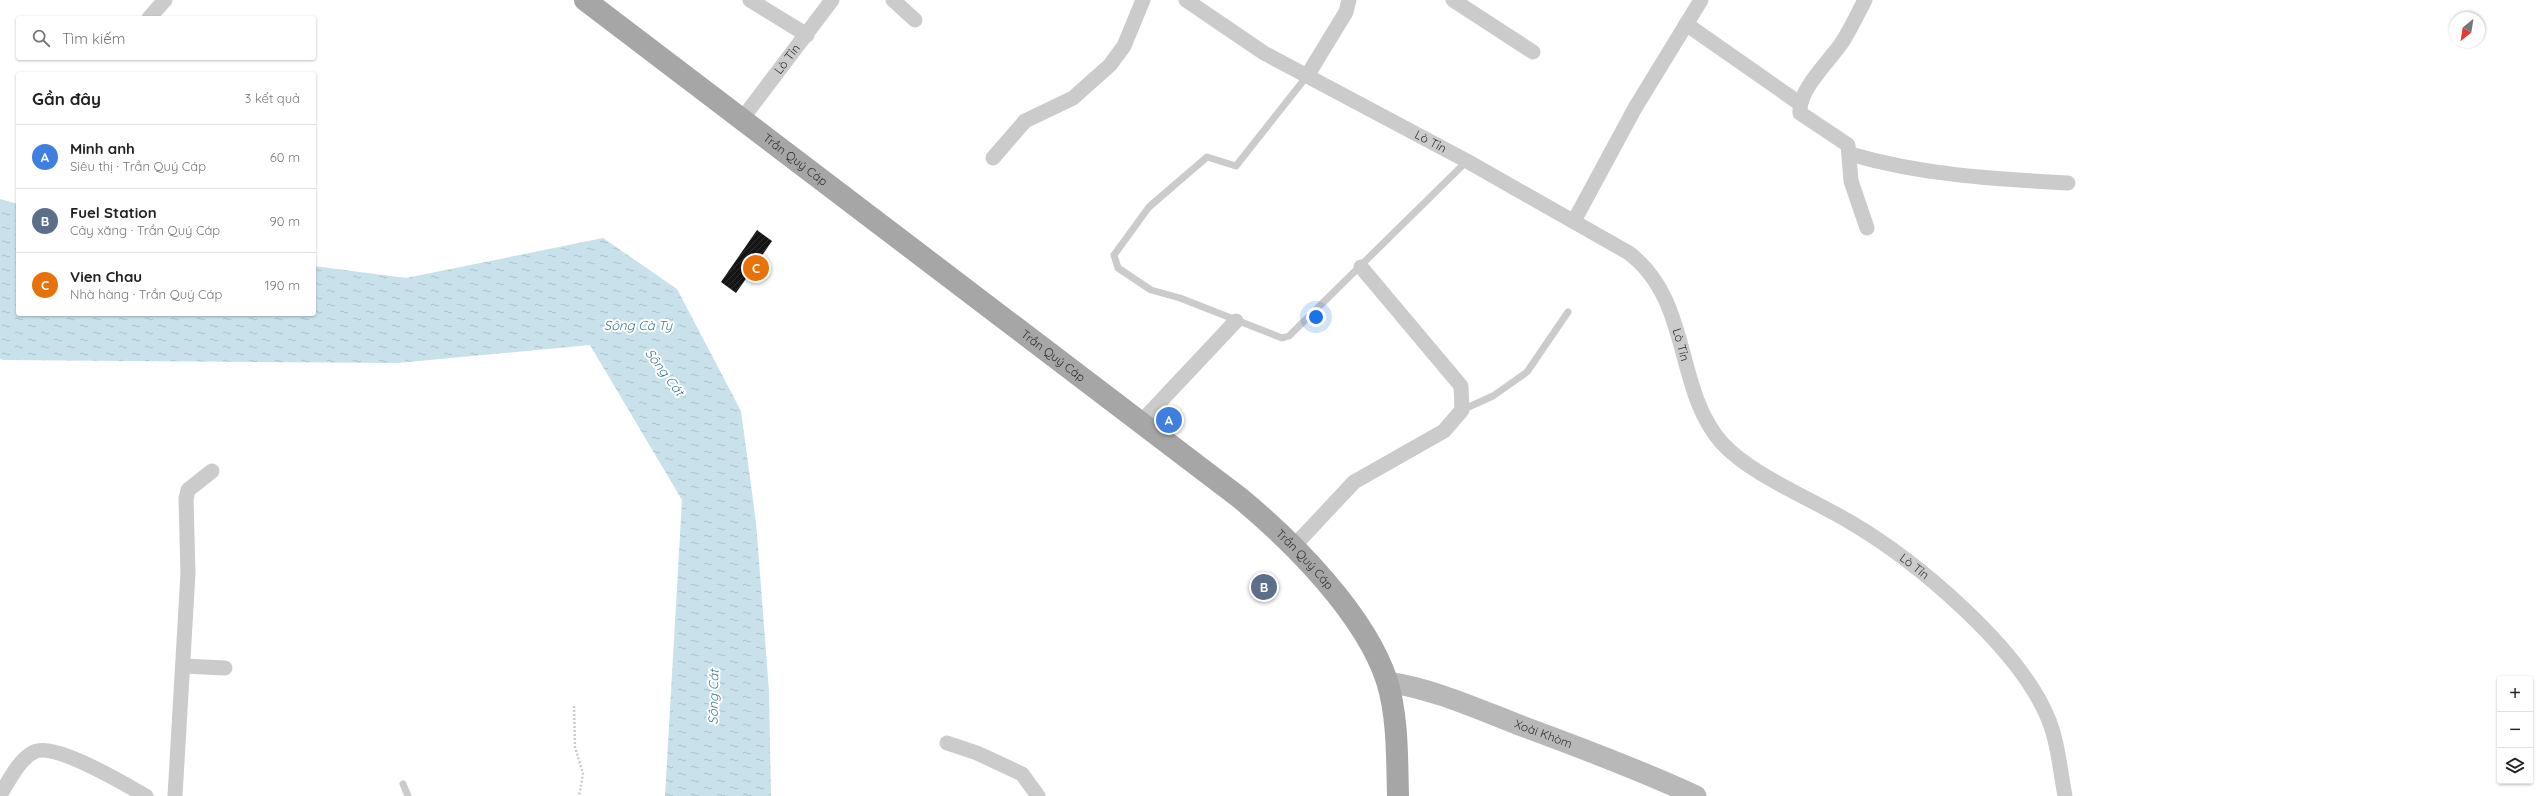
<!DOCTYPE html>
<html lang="vi">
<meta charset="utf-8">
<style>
:root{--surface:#fff;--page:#f6f6f6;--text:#222;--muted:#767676;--line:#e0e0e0;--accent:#b45309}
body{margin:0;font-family:Quicksand,sans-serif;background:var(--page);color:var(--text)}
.controls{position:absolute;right:12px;bottom:12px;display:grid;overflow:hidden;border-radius:4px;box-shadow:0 1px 3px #0004}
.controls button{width:36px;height:36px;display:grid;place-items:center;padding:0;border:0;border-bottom:1px solid var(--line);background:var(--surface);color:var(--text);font:20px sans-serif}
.compass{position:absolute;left:2449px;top:12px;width:36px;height:36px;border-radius:50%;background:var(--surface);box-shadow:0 1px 3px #0004;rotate:210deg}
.you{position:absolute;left:1316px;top:317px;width:14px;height:14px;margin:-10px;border:3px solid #fff;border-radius:50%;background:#1a73e8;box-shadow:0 0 0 6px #1a73e833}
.badge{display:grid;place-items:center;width:26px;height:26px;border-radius:50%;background:var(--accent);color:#fff;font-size:13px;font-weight:700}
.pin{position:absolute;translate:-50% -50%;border:2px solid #fff;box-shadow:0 1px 4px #0006}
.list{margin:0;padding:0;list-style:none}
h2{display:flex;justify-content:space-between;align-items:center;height:52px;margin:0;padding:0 16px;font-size:17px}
h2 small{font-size:13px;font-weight:400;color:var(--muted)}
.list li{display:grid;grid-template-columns:26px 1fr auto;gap:12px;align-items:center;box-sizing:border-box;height:64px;padding:0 16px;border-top:1px solid var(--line)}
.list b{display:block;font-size:15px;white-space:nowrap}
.list p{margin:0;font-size:13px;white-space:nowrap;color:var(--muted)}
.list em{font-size:13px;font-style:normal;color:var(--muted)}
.icon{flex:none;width:22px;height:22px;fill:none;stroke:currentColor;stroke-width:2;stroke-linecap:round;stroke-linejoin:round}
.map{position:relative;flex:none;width:2545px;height:796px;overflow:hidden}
.search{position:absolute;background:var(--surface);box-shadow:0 1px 3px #0004;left:16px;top:16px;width:300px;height:44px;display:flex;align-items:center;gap:10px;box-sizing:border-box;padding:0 14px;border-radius:4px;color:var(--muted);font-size:15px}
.panel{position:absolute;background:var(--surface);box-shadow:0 1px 3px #0004;left:16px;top:72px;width:300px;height:244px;border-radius:4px}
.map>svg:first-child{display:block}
</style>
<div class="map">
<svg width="2545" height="796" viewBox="0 0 2545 796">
<defs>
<pattern id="water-ripples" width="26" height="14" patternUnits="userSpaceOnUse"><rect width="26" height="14" fill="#c8e1eb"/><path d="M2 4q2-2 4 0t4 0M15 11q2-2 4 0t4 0" fill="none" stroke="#acc1ca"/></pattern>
<pattern id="building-hatch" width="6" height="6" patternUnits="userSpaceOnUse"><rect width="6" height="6" fill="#151515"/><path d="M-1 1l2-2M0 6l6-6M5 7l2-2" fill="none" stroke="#2f2f2f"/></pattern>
</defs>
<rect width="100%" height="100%" fill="#fff"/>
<path fill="url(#water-ripples)" d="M0 199 18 204V314H314V266L406 278 603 238 677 289 741 411 756 522 769 691 771 796H665L682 500 590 345 397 363 4 360 0 359Z"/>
<path fill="url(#building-hatch)" d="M757 230 772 241 736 293 721 282Z"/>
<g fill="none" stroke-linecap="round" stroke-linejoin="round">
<path stroke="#cbcbcb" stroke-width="2.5" stroke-dasharray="2 2" stroke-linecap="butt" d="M574 706 575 747 583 774 579 796"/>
<path stroke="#cbcbcb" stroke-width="7" d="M1307 76 1236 166 1207 157 1149 207 1114 255 1118 268 1151 290 1180 298 1282 338 1289 336 1467 161
M1462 410 1493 396 1527 372 1568 312
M403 784 408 796"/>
<g stroke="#cbcbcb" stroke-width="15">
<path d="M750 0 807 35"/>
<path d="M893 0 915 20"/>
<path id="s1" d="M1186 0 1264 53 1467 161 1629 253C1692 301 1674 389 1722 443 1751 475 1812 499 1850 522 1915 560 2018 646 2048 718 2058 742 2060 770 2065 796"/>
<path d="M1453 0 1533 52"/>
<path d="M1865 0C1858 13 1851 28 1843 41 1830 61 1798 89 1800 113L1848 145 1851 181 1867 228"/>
<path d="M149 18 165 0"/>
<path d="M1686 24 1799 103"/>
<path d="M1307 76 1346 12 1349 0"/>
<path id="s2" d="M742 119 832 0"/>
<path d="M1850 154C1922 175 1993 179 2068 183"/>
<path d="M993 158 1025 121 1073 98 1110 65 1124 46 1143 0"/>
<path d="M1574 221 1635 108 1701 0"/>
<path d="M1141 422 1236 321"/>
<path d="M1295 545 1354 482 1444 431 1462 410 1461 386 1361 267"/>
<path d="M183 666 225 668"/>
<path d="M947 743 977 753 1022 774 1038 796"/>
<path d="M0 795C9 781 19 759 34 752 54 741 126 785 146 796"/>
<path d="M175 796 188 573 186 499 188 490 212 471"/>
</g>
<path stroke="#b8b8b8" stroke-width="21" id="s3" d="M1387 682C1434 689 1475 708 1519 725 1579 747 1638 769 1696 796"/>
<path stroke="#a6a6a6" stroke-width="22" id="s4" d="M585 0 1240 498C1293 542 1365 614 1387 681 1398 717 1397 759 1398 796"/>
</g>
<g text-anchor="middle" stroke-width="4" stroke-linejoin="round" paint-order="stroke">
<g font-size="12" fill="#2e2e2e" stroke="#fff">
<text dy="4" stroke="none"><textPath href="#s2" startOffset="75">Lò Tỉn</textPath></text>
<text dy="4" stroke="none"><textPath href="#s1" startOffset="283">Lò Tỉn</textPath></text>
<text dy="4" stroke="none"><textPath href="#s4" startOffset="264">Trần Quý Cáp</textPath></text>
<text dy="4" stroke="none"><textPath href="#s1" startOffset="618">Lò Tỉn</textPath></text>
<text dy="4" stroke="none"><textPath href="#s4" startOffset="588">Trần Quý Cáp</textPath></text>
<text dy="4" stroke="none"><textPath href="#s4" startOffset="912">Trần Quý Cáp</textPath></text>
<text dy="4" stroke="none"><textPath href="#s1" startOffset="955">Lò Tỉn</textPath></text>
<text dy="4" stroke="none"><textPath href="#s3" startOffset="165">Xoài Khòm</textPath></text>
</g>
<g font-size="13" font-style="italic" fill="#3c798f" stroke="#fff">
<text x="638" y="330">Sông Cà Ty</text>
<text transform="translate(665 372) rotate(53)" y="5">Sông Cát</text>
<text transform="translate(713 697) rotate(-89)" y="5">Sông Cát</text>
</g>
</g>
</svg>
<div class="controls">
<button>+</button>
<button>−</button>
<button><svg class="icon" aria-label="layers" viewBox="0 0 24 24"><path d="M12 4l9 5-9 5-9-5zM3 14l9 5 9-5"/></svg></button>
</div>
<svg class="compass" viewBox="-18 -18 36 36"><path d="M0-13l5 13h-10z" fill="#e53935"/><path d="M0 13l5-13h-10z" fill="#767676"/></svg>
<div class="you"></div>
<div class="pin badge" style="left:1169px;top:420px;background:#3f7fe0">A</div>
<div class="pin badge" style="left:1264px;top:587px;background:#5c6f8a">B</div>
<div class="pin badge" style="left:756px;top:268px;background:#e8710a">C</div>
<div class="search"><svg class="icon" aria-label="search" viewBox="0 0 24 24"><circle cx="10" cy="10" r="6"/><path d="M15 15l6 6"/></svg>Tìm kiếm</div>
<section class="panel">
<h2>Gần đây<small>3 kết quả</small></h2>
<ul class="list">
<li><span class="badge" style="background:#3f7fe0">A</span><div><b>Minh anh</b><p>Siêu thị · Trần Quý Cáp</p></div><em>60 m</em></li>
<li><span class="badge" style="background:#5c6f8a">B</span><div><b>Fuel Station</b><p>Cây xăng · Trần Quý Cáp</p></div><em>90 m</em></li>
<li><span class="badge" style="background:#e8710a">C</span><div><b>Vien Chau</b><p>Nhà hàng · Trần Quý Cáp</p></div><em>190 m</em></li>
</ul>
</section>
</div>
